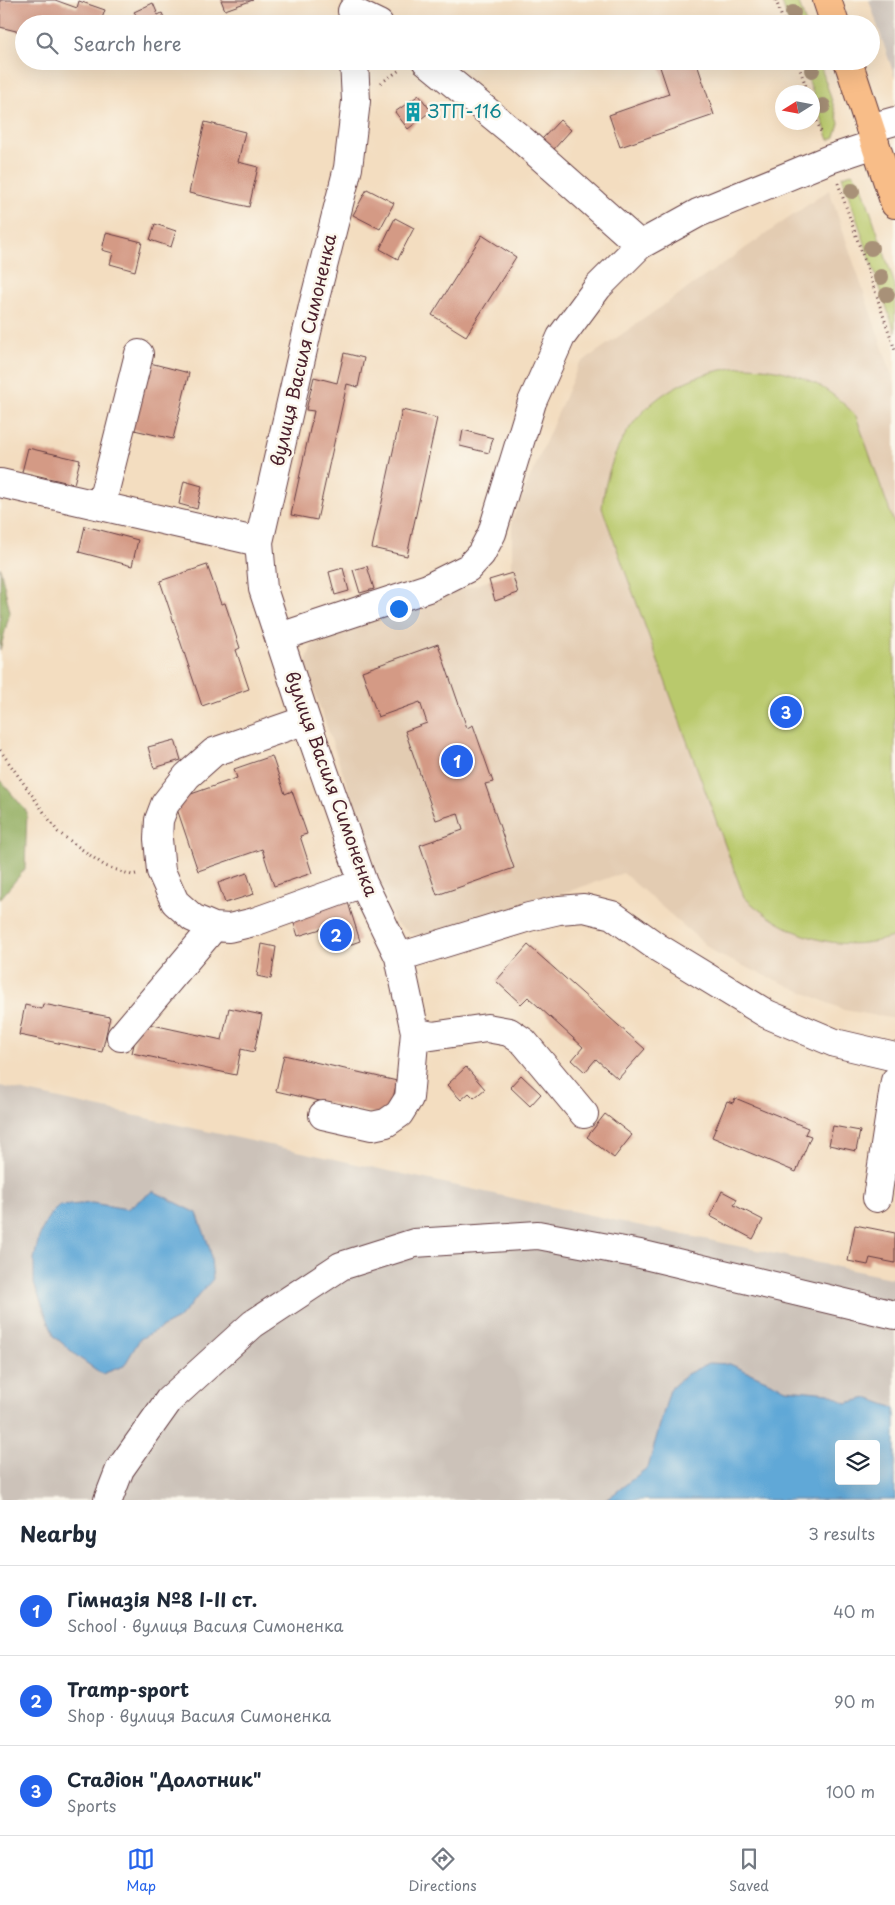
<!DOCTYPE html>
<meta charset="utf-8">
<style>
:root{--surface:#fff;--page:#f6f6f7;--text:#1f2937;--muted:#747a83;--line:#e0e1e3;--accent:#2563eb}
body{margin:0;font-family:"Playpen Sans",sans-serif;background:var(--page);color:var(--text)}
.controls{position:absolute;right:15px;bottom:15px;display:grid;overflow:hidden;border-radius:5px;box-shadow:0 5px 20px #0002}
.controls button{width:45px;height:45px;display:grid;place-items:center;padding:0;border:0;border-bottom:1px solid var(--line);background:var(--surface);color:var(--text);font:25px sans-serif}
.compass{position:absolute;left:775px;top:85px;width:45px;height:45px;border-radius:50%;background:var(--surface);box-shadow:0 5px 20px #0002;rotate:259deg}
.you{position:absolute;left:398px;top:608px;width:18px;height:18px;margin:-12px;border:4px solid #fff;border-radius:50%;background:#1a73e8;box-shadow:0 0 0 8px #1a73e833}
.badge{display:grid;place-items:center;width:32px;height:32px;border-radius:50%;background:var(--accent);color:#fff;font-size:16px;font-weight:700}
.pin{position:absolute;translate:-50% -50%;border:2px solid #fff;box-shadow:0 1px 5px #0006}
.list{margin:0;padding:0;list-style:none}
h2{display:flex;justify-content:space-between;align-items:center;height:65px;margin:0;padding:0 20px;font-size:21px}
h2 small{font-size:16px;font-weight:400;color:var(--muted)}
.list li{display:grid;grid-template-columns:32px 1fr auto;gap:15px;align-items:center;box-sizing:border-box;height:90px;padding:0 20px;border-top:1px solid var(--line)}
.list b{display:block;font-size:19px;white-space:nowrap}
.list p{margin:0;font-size:16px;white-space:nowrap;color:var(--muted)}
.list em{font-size:16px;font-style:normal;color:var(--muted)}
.icon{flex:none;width:28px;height:28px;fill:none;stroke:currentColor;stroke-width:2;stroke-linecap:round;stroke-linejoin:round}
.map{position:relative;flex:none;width:895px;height:1500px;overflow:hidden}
.search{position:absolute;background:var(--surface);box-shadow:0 5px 20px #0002;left:15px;right:15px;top:15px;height:55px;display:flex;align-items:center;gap:12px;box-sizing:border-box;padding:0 18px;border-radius:28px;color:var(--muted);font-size:19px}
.sheet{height:335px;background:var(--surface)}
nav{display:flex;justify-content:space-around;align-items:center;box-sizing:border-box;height:70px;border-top:1px solid var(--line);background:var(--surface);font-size:14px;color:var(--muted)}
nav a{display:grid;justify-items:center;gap:2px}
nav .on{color:var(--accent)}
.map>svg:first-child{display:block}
</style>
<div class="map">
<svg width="895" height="1500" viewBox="0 0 895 1500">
<rect width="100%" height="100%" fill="#fbf7ec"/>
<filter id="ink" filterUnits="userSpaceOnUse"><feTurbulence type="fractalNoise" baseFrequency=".02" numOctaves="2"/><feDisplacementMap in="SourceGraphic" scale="10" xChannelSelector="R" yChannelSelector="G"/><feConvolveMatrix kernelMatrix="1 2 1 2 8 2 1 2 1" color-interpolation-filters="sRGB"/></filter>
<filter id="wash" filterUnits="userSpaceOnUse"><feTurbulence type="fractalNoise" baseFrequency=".0096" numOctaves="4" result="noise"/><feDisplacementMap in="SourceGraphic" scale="20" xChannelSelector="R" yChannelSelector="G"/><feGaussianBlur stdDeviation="1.12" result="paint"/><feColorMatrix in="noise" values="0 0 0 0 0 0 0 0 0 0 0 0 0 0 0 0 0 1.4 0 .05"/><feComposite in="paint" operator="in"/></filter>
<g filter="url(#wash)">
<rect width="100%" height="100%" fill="#f3ddc0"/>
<path fill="#e3ccb2" d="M829 190 895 384V1019L844 1010 716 954 623 873 430 938 412 934 395 923 305 664 312 645 337 630 512 573V520L579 364Z"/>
<path fill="#ccc2b9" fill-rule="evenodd" d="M869 0H895V78Z
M0 1086 618 1221 895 1279V1500H0ZM839 1444H876V1481H839Z"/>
<path fill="#b9c96c" stroke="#82744c" d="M781 0H798L806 24H789Z
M802 61H819L839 123 835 137 829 140Z
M852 173 861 183 895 285V332L842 176Z
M742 367C788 367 824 381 856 416L895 526V936C840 956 785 935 744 897L602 508C610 427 661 375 742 367Z"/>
<path fill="#92ad60" stroke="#6e6646" d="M0 567 10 612 0 650Z
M0 780 27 812 25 869 0 899Z"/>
<path fill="#61a8d7" stroke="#566481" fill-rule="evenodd" d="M153 1191 197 1213 210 1249 213 1279 178 1319 140 1339 124 1366 102 1374 78 1357 54 1336 34 1284V1259L39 1237 47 1219 58 1206 92 1203 127 1209Z
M709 1363 730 1364 786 1389 829 1393 846 1403 868 1398 895 1408V1500H606L648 1467 670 1389 687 1374ZM839 1444H876V1481H839Z"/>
<g id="blocks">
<path fill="#d49a85" d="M0 0H55L77 8 79 1 105 10 100 24H24V33L0 27Z
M221 0H253L225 10Z
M153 3 158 15 162 13 167 24H125L124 22 137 16 134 12Z
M658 61H696L714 115 620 147 609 115 669 94Z
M419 95 431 111 408 129 395 112Z
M560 120 571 130 553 150 542 139Z
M205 122 245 132 238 162 258 167 249 207 189 193Z
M367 189 394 203 380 229 353 215Z
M395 218 414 228 398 259 380 249Z
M155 224 176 231 171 247 150 240Z
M106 233 142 242 135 271 110 264 113 253 102 250Z
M482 235 516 257 466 336 432 315Z
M344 353 364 358 358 387 347 384 317 520 291 515 314 411 306 410 314 377 337 383Z
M146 362 189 373 173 439 130 429Z
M402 410 437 418 407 556 372 548Z
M463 430 493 438 489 453 460 446Z
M28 448 80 460 74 484 22 472Z
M184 481 202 486 197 509 179 504Z
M85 526 138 540 132 566 79 552Z
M207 565 221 604 225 603 240 648 236 650 249 689 202 706 160 581Z
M367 566 374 589 360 593 353 570Z
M343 568 349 591 335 595 329 572Z
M512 573 518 593 495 601 489 580Z
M438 644 467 728 473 725 493 782 485 784 514 868 437 895 420 845 463 830 458 813 436 820 405 731 427 723 420 702 378 717 362 671Z
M175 740 181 760 154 768 148 747Z
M272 756 285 794 292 791 307 834 300 836 312 873 274 886 262 849 198 871 174 800 237 778 234 769Z
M247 873 254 894 225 903 218 883Z
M346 896 360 941 332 951 324 928 298 936 291 914Z
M262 944 276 947 271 979 257 976Z
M528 945 645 1049 618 1079 596 1059 585 1072 572 1060 583 1047 528 997 521 1004 496 981Z
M43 1004 110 1017 102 1052 19 1035 25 1005 42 1009Z
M229 1008 262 1015 254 1052 241 1049 236 1075 132 1053 139 1022 222 1040Z
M284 1055 397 1081 391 1107 377 1114 276 1091Z
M466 1067 485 1089 474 1098 469 1093 461 1100 447 1085Z
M521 1075 541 1094 530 1106 510 1087Z
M735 1098 808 1128 805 1134 811 1136 796 1172 712 1137 727 1101 733 1103Z
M605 1114 632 1135 614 1158 587 1137Z
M833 1126 860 1131 856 1151 829 1145Z
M722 1191 737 1199 734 1205 763 1220 753 1239 710 1216Z
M855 1225 895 1233V1263L870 1258 868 1265 848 1261Z"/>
</g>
</g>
<g filter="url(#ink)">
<use href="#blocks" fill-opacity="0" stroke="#633c41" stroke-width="1"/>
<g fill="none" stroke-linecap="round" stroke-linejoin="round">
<defs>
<path id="minor" d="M352 11 379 24
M354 61 356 101 348 168 313 306 259 542 263 589 306 720 363 883 399 957 529 917 559 910 584 908 612 915 657 947 767 1014 835 1043 895 1057
M426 61 521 139 640 245
M870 128 895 121
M0 483 259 542
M101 506 139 354
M280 637 428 588 468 568 481 554 492 533 532 402 561 337 598 287 640 245 698 213 830 159 875 144
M306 720 214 752 187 776 165 804 159 820 158 839 161 871 175 902 193 918 214 927 229 928 254 922 363 883
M415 1032 432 1036 487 1028 509 1032 524 1042 584 1114
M121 1037 214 927
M323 1115 372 1126 386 1123 399 1114 409 1098 415 1032 399 957
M877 1198 895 1081
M108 1500 120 1469 169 1400 253 1324 341 1266 414 1243 538 1235 640 1254 895 1315"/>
<path id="major" d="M827 0 835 24
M848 61 895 204"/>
</defs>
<use href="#minor" stroke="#633c41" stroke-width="30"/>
<use href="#major" stroke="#633c41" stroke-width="30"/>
<path stroke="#633c41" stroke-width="3" stroke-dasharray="1 4" stroke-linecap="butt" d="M776 0 784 24
M797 61 808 92
M381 83 401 69
M812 107 822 135
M838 183 895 350
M0 750 58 832 105 866 132 875 136 874"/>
<use href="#minor" stroke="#fff" stroke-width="28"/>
<use href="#major" stroke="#f8bd88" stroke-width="28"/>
</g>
<g fill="#a89178">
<circle cx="793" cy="13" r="8"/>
<circle cx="812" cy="70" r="8"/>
<circle cx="823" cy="106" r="8"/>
<circle cx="852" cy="191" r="8"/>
<circle cx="871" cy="248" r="8"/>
<circle cx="881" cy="277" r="8"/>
<circle cx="887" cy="295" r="8"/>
</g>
</g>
<defs>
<symbol id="building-bare" viewBox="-9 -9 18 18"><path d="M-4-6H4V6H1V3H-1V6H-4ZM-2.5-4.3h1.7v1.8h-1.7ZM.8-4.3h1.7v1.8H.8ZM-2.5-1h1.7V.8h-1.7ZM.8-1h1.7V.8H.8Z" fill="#0f9aa8" stroke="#fbf7ec" stroke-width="2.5" paint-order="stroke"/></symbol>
</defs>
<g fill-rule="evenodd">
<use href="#building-bare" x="399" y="98" width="28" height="28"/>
</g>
<g text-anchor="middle" stroke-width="5" stroke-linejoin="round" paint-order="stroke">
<g font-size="18" fill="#0d838f" stroke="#fbf7ec" text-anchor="start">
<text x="428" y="118">ЗТП-116</text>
</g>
<g font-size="18" fill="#4a1f2b" stroke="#fbf7ec">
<text transform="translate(304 350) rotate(-77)" y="6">вулиця Василя Симоненка</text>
<text transform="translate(331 784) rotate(70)" y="6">вулиця Василя Симоненка</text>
</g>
</g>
</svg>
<div class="controls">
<button><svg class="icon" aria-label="layers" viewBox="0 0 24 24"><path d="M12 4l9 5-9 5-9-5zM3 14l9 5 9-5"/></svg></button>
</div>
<svg class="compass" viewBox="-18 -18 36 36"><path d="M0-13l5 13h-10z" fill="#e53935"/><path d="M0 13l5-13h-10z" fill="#747a83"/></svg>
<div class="you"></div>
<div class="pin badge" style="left:457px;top:761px">1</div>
<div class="pin badge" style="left:336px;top:935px">2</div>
<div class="pin badge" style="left:786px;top:712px">3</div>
<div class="search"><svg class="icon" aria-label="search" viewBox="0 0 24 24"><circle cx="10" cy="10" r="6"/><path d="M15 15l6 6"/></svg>Search here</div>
</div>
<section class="sheet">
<h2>Nearby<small>3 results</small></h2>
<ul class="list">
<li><span class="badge">1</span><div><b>Гімназія №8 I-II ст.</b><p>School · вулиця Василя Симоненка</p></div><em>40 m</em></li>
<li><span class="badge">2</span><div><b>Tramp-sport</b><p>Shop · вулиця Василя Симоненка</p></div><em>90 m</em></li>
<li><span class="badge">3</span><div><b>Стадіон &quot;Долотник&quot;</b><p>Sports</p></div><em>100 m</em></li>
</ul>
</section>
<nav>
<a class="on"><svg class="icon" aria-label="map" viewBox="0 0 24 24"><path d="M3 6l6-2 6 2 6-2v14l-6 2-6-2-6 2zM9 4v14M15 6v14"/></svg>Map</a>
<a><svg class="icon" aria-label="directions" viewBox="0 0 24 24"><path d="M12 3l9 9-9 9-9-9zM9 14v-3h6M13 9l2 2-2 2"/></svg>Directions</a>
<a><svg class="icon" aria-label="saved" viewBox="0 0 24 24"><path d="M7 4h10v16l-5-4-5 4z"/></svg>Saved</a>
</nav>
